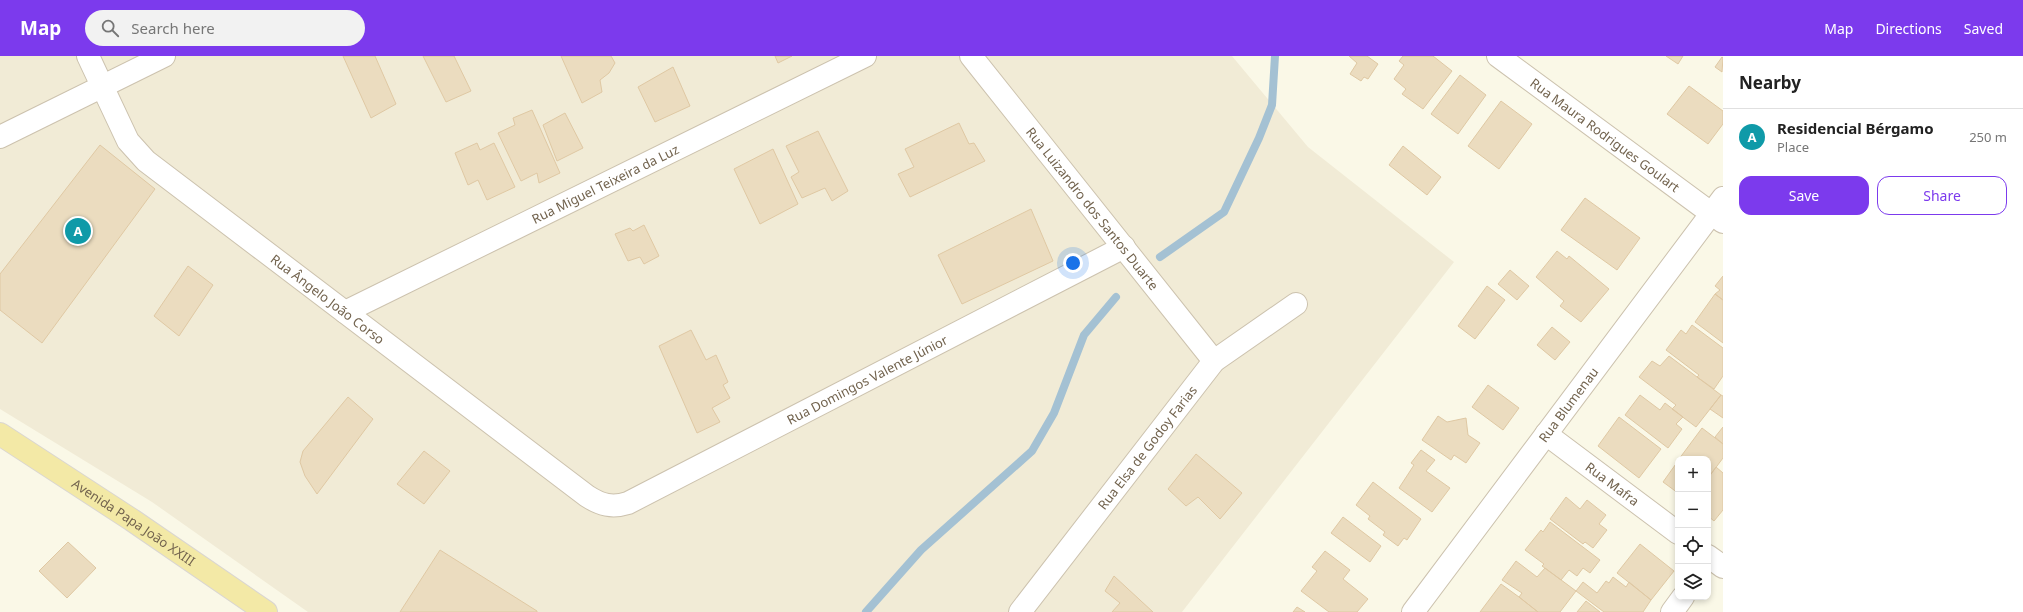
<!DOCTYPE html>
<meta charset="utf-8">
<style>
:root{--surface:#fff;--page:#f2f2f2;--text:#222;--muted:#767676;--line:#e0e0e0;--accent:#7c3aed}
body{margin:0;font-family:"Noto Sans",sans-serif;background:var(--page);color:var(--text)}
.controls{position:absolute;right:12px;bottom:12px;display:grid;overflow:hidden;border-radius:8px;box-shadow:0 2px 6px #0003}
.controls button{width:36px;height:36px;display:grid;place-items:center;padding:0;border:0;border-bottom:1px solid var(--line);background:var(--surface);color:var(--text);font:20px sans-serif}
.you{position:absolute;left:1073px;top:207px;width:14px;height:14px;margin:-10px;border:3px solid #fff;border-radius:50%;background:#1a73e8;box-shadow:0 0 0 6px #1a73e833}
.badge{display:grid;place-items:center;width:26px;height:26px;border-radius:50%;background:var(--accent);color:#fff;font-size:13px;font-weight:700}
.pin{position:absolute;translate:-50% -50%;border:2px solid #fff;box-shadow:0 1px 4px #0006}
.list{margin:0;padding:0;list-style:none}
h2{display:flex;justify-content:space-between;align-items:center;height:52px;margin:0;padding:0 16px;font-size:17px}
h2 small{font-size:13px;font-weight:400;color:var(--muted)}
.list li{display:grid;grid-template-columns:26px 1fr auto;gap:12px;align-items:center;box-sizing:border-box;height:56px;padding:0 16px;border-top:1px solid var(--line)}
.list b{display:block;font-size:15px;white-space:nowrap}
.list p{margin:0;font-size:13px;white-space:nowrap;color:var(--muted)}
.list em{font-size:13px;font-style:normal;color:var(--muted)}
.actions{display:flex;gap:8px;padding:12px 16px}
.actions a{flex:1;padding:9px 0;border:1px solid var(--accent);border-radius:12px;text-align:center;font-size:14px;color:var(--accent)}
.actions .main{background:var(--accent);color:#fff}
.icon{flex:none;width:22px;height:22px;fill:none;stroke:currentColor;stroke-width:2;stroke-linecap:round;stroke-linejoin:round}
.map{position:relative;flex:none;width:1723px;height:556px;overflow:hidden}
header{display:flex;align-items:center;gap:24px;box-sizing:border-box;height:56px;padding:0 20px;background:var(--accent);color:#fff}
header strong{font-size:19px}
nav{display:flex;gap:22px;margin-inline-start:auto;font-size:14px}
.search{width:280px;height:36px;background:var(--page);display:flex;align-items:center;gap:10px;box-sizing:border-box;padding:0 14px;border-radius:22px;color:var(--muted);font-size:15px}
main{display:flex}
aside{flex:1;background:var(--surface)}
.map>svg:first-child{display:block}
</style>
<header>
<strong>Map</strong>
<div class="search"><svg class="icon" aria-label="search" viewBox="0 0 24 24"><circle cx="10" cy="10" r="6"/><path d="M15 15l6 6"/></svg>Search here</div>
<nav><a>Map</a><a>Directions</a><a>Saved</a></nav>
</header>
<main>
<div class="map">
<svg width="1723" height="556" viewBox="0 0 1723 556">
<rect width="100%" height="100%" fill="#faf8e7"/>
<path fill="#f1ebd6" d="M0 0H1232L1308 91 1454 206 1182 556H308L152 446 0 353Z"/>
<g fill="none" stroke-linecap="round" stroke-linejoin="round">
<path stroke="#a4c1d3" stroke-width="8" d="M1160 201 1224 156 1259 82 1272 49 1275 0
M866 556 921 494 1032 395 1054 357 1084 279 1116 241"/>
</g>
<path fill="#ebdcbf" stroke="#dfc8a3" d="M343 0H375L396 48 371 62Z
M423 0H454L471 35 446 46Z
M561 0H611L615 7 609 17 600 24 602 36 582 47Z
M775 0H792L778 7Z
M1349 0H1367L1378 8 1368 23 1364 21 1361 25 1350 18 1357 7Z
M1403 0H1433L1452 15 1423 53 1402 38 1406 33 1394 23 1404 9 1399 5Z
M1666 0H1683L1678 8Z
M1722 1 1723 2 1722 16 1715 11Z
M673 11 690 50 655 66 638 31Z
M1460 19 1486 39 1458 78 1431 58Z
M1689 30 1723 55V68L1708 88 1667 58Z
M1501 45 1532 68 1499 113 1468 90Z
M532 54 560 117 539 127 537 117 521 125 498 77 515 69 513 62Z
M565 57 583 92 557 105 543 69Z
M959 67 969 88 974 87 985 105 910 141 898 118 914 111 905 93Z
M818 75 848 135 832 145 825 132 802 142 791 121 799 116 786 90Z
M477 87 480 94 494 87 515 131 487 144 478 124 468 129 455 97Z
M100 89 155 133 42 287 0 254V218Z
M1403 90 1441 121 1427 139 1389 109Z
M773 93 798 148 760 168 734 113Z
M1585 142 1640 182 1617 214 1561 174Z
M1031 153 1053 205 962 248 938 199Z
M644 169 659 200 644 208 640 201 628 205 615 178 630 172 633 175Z
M1557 195 1567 203 1569 200 1609 233 1581 266 1560 250 1564 245 1536 221Z
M188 210 213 229 179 280 154 260Z
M1510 214 1529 230 1517 244 1498 228Z
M1723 220V244L1715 238 1720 234 1715 230Z
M1487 230 1505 244 1475 283 1458 270Z
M1715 238 1723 244V287L1695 266Z
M1692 269 1723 292V320L1714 333 1697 321 1699 319 1666 294 1681 274 1686 278Z
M1552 271 1570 286 1555 304 1537 289Z
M691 274 706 304 716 299 728 326 723 329 730 342 712 352 720 366 697 377 659 290Z
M1669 300 1721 339 1696 371 1672 353 1676 349 1639 321 1652 305 1660 310Z
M1488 329 1519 352 1503 374 1472 351Z
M1640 339 1660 354 1665 347 1683 361 1676 368 1682 373 1668 392 1625 359Z
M1721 339 1723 340V362L1710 353Z
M348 341 373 363 317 438 305 420 300 406 303 395Z
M1438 360 1447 366 1466 362 1468 379 1480 387 1466 407 1454 399 1451 404 1422 384Z
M1619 361 1661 393 1639 422 1598 390Z
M1723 371V388L1715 381Z
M1702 372 1723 388V402L1708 422V403H1679Z
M1421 394 1435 404 1426 415 1450 432 1432 456 1399 432 1414 409 1411 407Z
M424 395 450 415 424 448 397 428Z
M1196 398 1242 437 1220 463 1198 441 1186 450 1168 433Z
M1678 405V437L1663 426Z
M1716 411 1723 417V454L1714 465 1708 460V422Z
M1373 426 1421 463 1407 484 1404 482 1398 490 1383 479 1385 476 1368 463 1370 460 1356 449Z
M1566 441 1580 453 1587 444 1606 459 1599 468 1607 474 1593 492 1585 486 1583 488 1550 463Z
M1343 461 1381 490 1370 506 1331 477Z
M1550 466 1600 504 1590 517 1583 512 1577 520 1569 514 1561 524 1542 510 1544 508 1525 494 1541 474 1543 476Z
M68 486 96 512 67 542 39 515Z
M1640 488 1674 515 1651 544 1617 517Z
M440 494 537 555V556H400Z
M1325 495 1350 514 1343 523 1368 543 1357 556H1329L1301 535 1317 515 1312 511Z
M1516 505 1537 521 1545 512 1576 535 1560 556H1538L1519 541 1522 537 1502 524Z
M1114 520 1153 556H1112L1120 547 1105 535Z
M1613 521 1626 531 1629 526 1651 544 1643 556H1604L1576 535 1583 526 1597 537 1606 525 1609 527Z
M1501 528 1519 541 1538 556H1480Z
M1586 545 1600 556H1577Z
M1297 551 1305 556H1293Z"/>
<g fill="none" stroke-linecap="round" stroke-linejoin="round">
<defs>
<g id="minor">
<path id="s1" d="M88 0 128 85 146 105 587 440C601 449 612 452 628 447L1124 191"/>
<path id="s2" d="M971 0 1214 305"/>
<path id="s3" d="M1498 0 1723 166"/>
<path d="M0 81 164 0"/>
<path id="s4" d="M345 256 865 0"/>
<path id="s5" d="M1546 378 1678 477"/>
<path d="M1708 500 1723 511"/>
<path id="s6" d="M1020 556 1214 305 1296 248"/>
<path id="s7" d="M1413 556 1723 142"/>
<path d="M1672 556 1683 541"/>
</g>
<g id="major">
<path id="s8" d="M0 378 132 464 266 556"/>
</g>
</defs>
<use href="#minor" stroke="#ccc2ae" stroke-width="24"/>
<use href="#major" stroke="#dad6d1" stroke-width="24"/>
<use href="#minor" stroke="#fff" stroke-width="22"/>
<use href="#major" stroke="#f3e9a6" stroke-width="22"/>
</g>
<g text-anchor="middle" stroke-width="3.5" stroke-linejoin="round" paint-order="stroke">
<g font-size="13" fill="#72634e" stroke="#fdfbed">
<text dy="5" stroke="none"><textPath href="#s3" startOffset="133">Rua Maura Rodrigues Goulart</textPath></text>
<text dy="5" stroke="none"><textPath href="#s4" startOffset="290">Rua Miguel Teixeira da Luz</textPath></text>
<text dy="5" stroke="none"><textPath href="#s2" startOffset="195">Rua Luizandro dos Santos Duarte</textPath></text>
<text dy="5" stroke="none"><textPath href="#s1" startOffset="349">Rua Ângelo João Corso</textPath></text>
<text dy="5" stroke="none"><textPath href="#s1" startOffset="987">Rua Domingos Valente Júnior</textPath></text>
<text dy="5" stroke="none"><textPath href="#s7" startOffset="259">Rua Blumenau</textPath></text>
<text dy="5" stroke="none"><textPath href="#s6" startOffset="208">Rua Elsa de Godoy Farias</textPath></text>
<text dy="5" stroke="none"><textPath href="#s5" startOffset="83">Rua Mafra</textPath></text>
<text dy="5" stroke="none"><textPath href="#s8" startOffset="160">Avenida Papa João XXIII</textPath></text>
</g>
</g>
</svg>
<div class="controls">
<button>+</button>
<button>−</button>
<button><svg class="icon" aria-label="locate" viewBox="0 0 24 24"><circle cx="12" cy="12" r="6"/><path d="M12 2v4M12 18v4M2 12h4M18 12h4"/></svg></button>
<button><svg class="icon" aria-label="layers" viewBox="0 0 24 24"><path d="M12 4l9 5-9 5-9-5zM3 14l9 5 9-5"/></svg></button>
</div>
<div class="you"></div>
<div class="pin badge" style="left:78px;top:175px;background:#0f9aa8">A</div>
</div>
<aside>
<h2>Nearby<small></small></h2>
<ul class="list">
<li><span class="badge" style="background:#0f9aa8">A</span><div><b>Residencial Bérgamo</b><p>Place</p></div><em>250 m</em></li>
</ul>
<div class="actions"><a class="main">Save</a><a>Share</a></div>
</aside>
</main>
